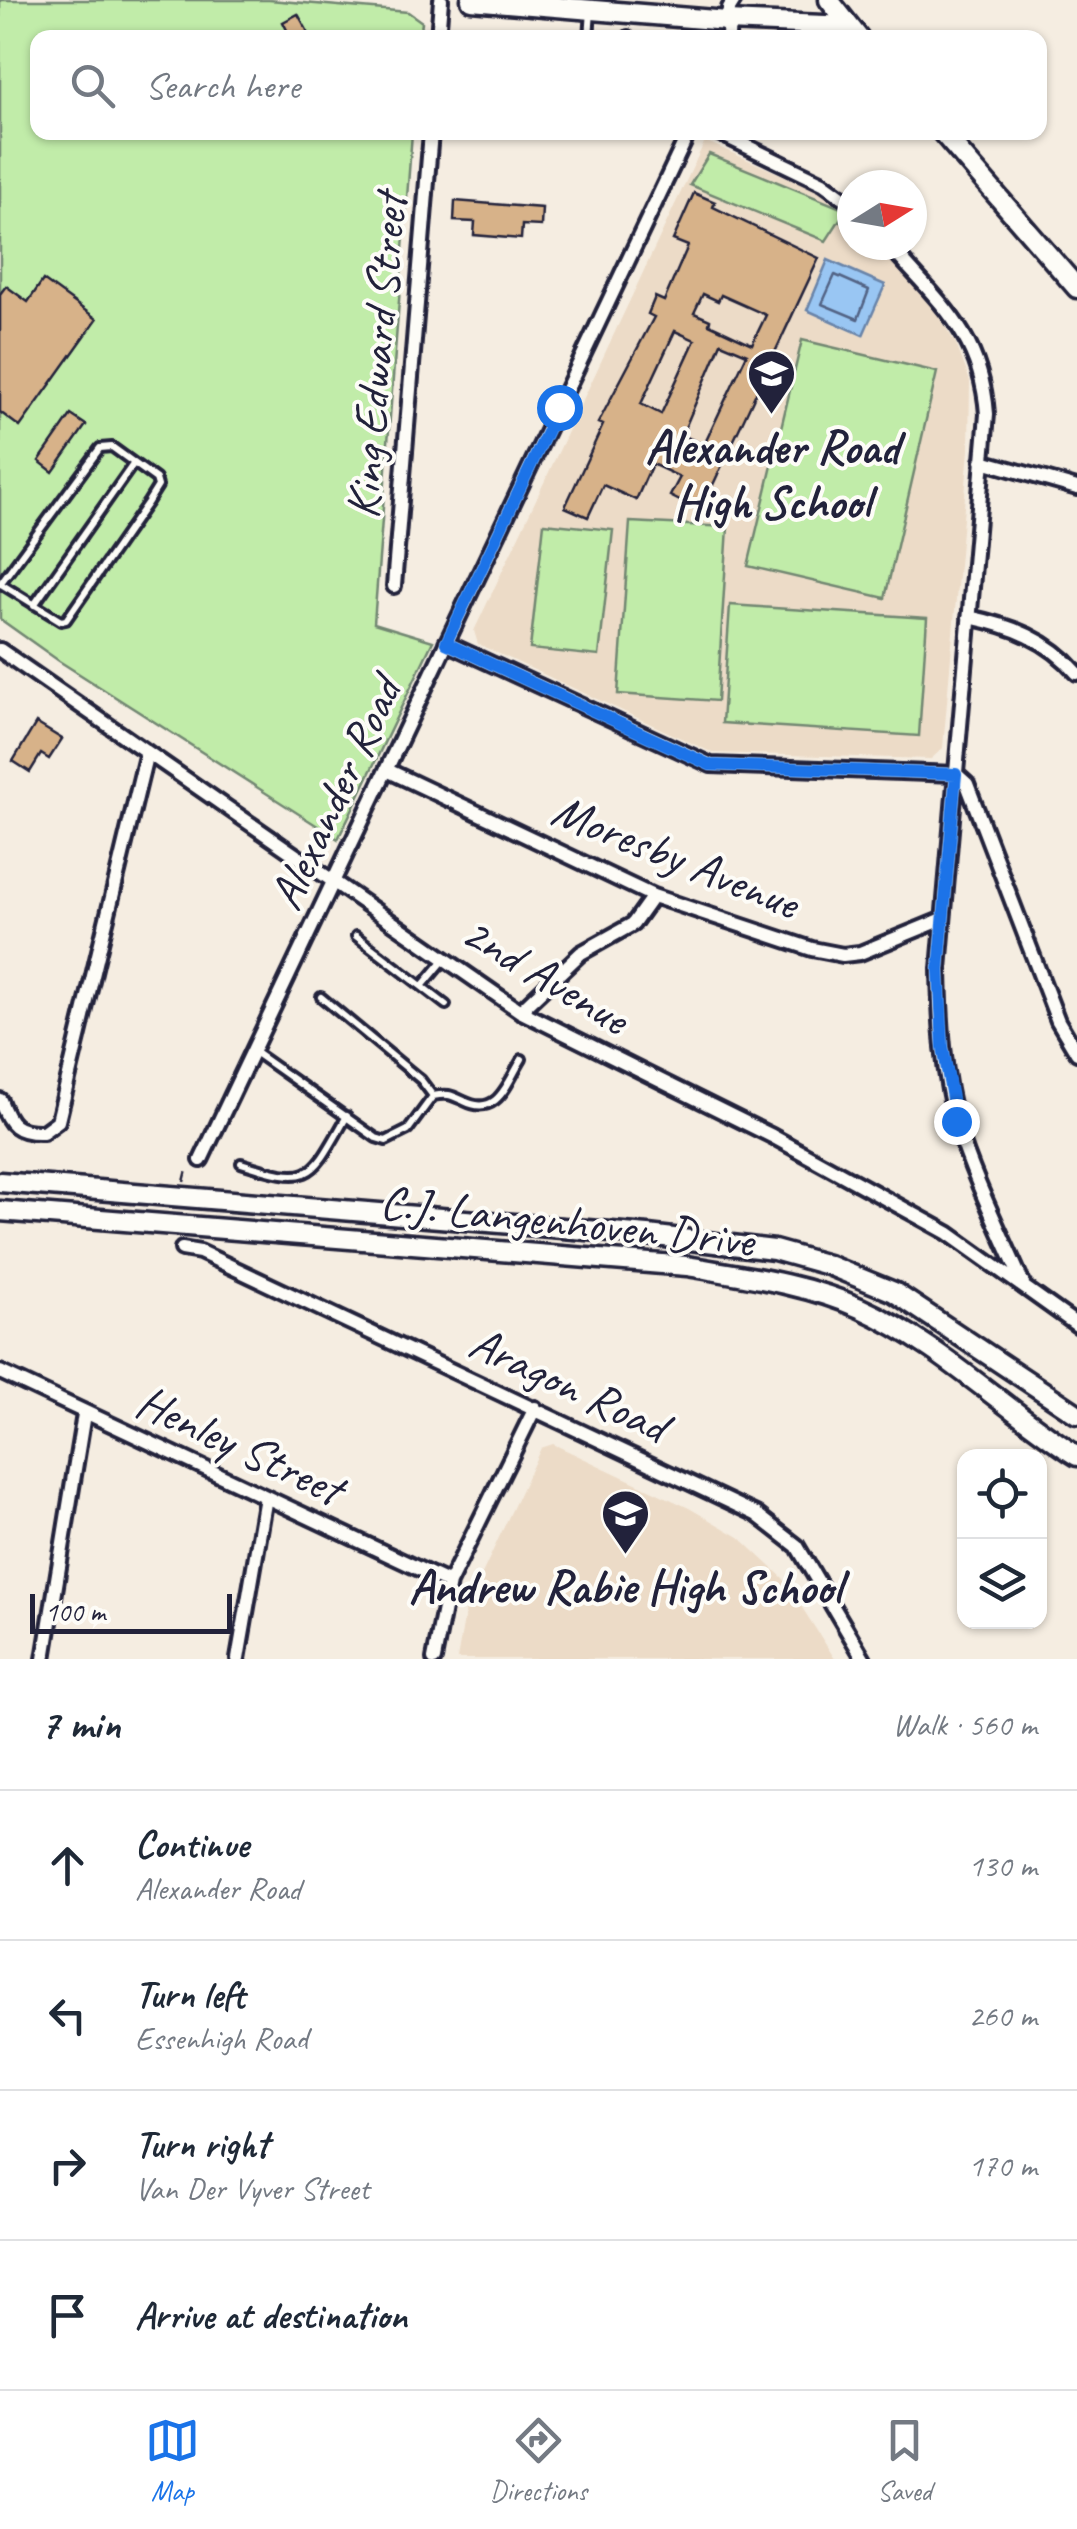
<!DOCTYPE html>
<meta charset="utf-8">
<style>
:root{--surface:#fff;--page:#f6f6f7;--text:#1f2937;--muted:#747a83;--line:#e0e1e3;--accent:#1a73e8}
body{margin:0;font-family:Caveat,sans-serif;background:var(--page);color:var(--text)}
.controls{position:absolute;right:30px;bottom:30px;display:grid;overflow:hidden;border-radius:20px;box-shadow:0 2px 8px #0004}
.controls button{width:90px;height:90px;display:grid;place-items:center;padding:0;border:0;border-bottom:2px solid var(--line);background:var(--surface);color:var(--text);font:50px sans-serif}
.compass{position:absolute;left:837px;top:170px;width:90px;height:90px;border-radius:50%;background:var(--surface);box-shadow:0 2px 8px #0004;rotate:79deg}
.scale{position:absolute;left:30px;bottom:25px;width:202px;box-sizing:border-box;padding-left:10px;border:5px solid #22223b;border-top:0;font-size:28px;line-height:35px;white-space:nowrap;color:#22223b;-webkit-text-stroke:8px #fdfcf7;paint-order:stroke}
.stop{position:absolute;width:30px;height:30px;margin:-22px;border:8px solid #1a73e8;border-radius:50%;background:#fff}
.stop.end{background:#1a73e8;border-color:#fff;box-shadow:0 2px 10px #0008}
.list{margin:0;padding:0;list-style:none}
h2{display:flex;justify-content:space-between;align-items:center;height:130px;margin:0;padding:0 40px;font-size:42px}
h2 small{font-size:32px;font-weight:400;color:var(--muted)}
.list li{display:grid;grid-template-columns:65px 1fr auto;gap:30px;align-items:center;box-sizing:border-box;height:150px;padding:0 40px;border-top:2px solid var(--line)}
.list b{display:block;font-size:38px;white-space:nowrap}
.list p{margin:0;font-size:32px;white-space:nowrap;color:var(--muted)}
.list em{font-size:32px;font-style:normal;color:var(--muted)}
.icon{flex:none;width:55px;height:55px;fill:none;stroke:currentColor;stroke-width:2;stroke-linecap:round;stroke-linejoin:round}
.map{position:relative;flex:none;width:1077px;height:1659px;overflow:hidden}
.search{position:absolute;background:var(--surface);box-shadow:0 2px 8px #0004;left:30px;right:30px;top:30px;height:110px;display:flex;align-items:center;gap:25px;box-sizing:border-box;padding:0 35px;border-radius:20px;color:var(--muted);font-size:38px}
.sheet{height:730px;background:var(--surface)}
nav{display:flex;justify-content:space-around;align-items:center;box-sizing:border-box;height:140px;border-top:2px solid var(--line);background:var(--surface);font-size:28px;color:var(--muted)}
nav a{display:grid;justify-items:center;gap:5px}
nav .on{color:var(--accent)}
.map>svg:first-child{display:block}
</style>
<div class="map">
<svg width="1077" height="1659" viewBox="0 0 1077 1659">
<rect width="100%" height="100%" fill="#f5ede1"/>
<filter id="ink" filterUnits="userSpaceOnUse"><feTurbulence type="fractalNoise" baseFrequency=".01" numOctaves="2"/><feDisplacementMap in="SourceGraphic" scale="20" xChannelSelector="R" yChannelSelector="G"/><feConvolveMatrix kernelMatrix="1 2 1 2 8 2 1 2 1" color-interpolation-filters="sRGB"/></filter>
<g filter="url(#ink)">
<path fill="#ecdbc7" d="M705 141 837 199 852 214V245L883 247 929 301 956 344 970 381 969 450 943 748 931 759 713 753 478 644 474 631Z
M553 1444 689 1508 739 1537 783 1578 835 1659H457L466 1608 541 1448Z"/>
<path fill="#c1eca9" stroke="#728772" stroke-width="2.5" d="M0 0H269L408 12 422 22 420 37 38 38V132L412 133 374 623 433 641 338 839 59 661 0 619Z
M709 154 846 210 826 241 690 185Z
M802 340 937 372 885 598 748 566Z
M630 522 728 527 717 701 618 694Z
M544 523 613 530 599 656 530 649Z
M730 605 927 618 919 736 722 723Z"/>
<path fill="#99c6f3" stroke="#6984a9" stroke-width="2.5" d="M828 260 885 285 863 335 807 310Z"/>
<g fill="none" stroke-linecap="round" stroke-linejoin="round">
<path stroke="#526485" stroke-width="2.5" d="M835 275 869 290 858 319 822 304Z"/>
</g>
<path fill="#d7b289" stroke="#22223b" stroke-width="2.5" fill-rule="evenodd" d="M298 14 308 32 291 38 283 22Z
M694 193 715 202 713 207 819 258 704 504 701 503 698 510 670 496 680 477 652 464 636 500 603 485 588 517 565 507 603 425 598 423 654 317 648 314 655 297 664 301 688 246 673 240ZM703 294 718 301 721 295 766 315 752 344 709 324 710 320 694 313ZM675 331 695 340 661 414 641 404ZM721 343 747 354 704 445 682 435Z
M455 201 542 208 541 226 522 225 521 239 474 235 475 222 454 221Z
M43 280 97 319 20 427 0 412V294L6 286 28 302Z
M71 415 86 425 53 472 39 461Z
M36 723 62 739 49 759 41 754 30 772 13 761Z"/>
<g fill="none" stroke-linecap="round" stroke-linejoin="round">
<defs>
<path id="lane" d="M589 38 591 11
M628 38V35
M0 584 100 448 112 447 156 479 158 486 148 502 66 620 61 621 1 584
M34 605 134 463
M356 936 446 1005
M423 985 444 960
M321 997 421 1080 433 1096
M253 1051 376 1138 386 1141 408 1130 433 1096C448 1093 451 1095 464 1101 498 1118 507 1083 522 1059
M241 1163C313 1186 311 1179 347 1116"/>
<path id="street" d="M438 38 441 0
M728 38 729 8 734 0
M717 132 823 183 852 204
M889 245C938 302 981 333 987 414L939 969C940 1021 943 1075 957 1125 974 1180 1000 1231 1023 1284
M982 461 1077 488
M394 586 431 132
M969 617C1011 626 1048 639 1077 673
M446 643 711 765 956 774 967 784 1058 1021 1077 1053
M0 650 520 1011 772 1136 948 1233 1077 1325
M387 770 653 896 812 949 843 955 860 953 943 919
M520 1011 581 953 633 924 653 896
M0 1100C9 1125 16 1133 43 1132L58 1121 147 752
M201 1160 689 132
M182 1249 200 1252 756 1514 797 1546 864 1659
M0 1372 449 1583
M44 1659 84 1414
M238 1659 266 1497
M434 1659 449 1583 535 1408"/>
<path id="secondary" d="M471 0 727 21 849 26
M829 0 859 38
M942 132 1077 288
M0 1182 648 1235 774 1250 828 1265 894 1292 1077 1414
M0 1211 687 1266C745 1276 806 1284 860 1308 940 1344 1004 1409 1077 1456"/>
</defs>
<use href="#lane" stroke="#22223b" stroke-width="14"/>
<use href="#street" stroke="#22223b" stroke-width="20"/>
<use href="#secondary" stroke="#22223b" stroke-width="25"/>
<path stroke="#22223b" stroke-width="2.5" stroke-dasharray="10 8" stroke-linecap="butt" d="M184 1182 188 1166"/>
<use href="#lane" stroke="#fdfcf7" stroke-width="6"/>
<use href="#street" stroke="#fdfcf7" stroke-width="12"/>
<use href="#secondary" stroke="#fdfcf7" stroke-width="18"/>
</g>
</g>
<g fill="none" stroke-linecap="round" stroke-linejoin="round" filter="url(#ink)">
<path stroke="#1a73e8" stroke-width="12" d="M559 407 446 643 710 765 956 774 939 970 943 1047 956 1121"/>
</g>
<defs>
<symbol id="school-pin" viewBox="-11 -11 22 30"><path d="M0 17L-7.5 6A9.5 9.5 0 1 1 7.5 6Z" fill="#22223b" stroke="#fdfcf7"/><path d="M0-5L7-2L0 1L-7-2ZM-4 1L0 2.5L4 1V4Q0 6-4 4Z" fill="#fff"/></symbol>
</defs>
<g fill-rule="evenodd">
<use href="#school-pin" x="744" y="346" width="55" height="75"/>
<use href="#school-pin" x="598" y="1486" width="55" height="75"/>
</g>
<g text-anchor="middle" stroke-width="8" stroke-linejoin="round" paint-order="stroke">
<g font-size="48" fill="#22223b" stroke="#fdfcf7">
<text transform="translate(375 356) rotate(-85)" y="17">King Edward Street</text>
<text transform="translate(334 793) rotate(-65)" y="17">Alexander Road</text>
<text transform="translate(676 855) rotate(22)" y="17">Moresby Avenue</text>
<text transform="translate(546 974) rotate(31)" y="17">2nd Avenue</text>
<text transform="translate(567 1220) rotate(6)" y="17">C.J. Langenhoven Drive</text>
<text transform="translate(569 1383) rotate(25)" y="17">Aragon Road</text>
<text transform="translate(240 1444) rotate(25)" y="17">Henley Street</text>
</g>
<g font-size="48" font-weight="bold" fill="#22223b" stroke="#fdfcf7">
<text x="772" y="463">Alexander Road<tspan x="772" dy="55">High School</tspan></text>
<text x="625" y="1603">Andrew Rabie High School</text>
</g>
</g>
</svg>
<div class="controls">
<button><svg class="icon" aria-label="locate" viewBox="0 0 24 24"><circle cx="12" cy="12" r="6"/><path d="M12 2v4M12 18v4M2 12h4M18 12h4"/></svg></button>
<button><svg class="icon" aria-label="layers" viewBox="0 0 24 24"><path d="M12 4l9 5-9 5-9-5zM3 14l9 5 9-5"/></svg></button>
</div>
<svg class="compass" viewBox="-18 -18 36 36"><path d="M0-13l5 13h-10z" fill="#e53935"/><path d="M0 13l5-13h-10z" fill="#747a83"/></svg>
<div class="scale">100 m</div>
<div class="stop" style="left:559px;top:407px"></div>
<div class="stop end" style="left:956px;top:1121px"></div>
<div class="search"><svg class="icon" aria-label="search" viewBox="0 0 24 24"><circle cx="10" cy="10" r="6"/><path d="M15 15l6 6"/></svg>Search here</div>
</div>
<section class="sheet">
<h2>7 min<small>Walk · 560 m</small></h2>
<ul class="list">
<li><svg class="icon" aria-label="ahead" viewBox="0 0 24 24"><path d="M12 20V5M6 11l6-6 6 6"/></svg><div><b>Continue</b><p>Alexander Road</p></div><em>130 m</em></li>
<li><svg class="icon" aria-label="left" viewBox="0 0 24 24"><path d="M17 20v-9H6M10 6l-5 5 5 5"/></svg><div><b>Turn left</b><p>Essenhigh Road</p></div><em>260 m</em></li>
<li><svg class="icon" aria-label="right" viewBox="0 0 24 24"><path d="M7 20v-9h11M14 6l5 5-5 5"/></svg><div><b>Turn right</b><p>Van Der Vyver Street</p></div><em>170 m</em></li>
<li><svg class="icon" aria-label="arrive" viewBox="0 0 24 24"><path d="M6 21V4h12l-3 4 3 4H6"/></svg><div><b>Arrive at destination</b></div></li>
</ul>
</section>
<nav>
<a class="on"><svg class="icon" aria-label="map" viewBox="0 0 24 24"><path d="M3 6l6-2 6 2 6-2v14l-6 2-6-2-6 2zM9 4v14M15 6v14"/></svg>Map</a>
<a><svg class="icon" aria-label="directions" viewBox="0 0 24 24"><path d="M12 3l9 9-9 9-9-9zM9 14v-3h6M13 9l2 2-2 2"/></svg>Directions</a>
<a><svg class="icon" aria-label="saved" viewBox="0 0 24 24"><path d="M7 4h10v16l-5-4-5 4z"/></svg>Saved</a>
</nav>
